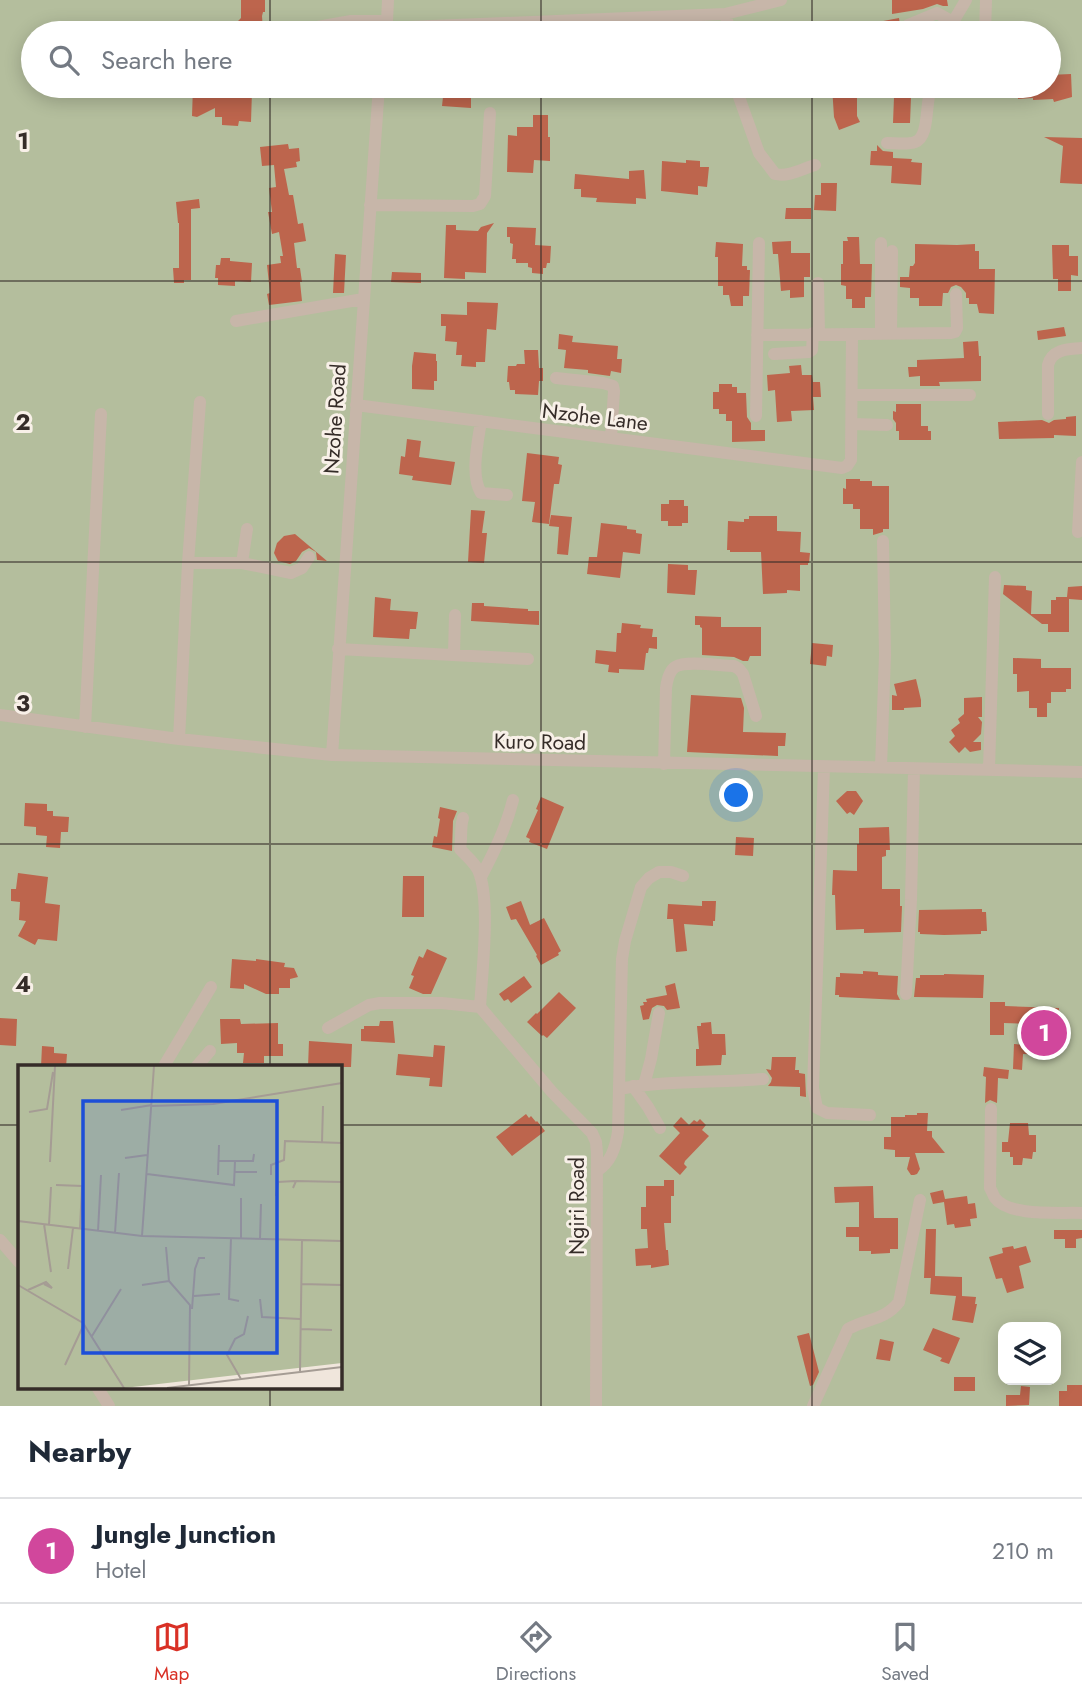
<!DOCTYPE html>
<style>
:root{--surface:#fff;--page:#f6f6f7;--text:#1f2937;--muted:#747a83;--line:#e0e1e3;--accent:#d93025}
body{margin:0;font-family:Jost,sans-serif;background:var(--page);color:var(--text)}
.controls{position:absolute;right:21px;bottom:21px;display:grid;overflow:hidden;border-radius:14px;box-shadow:0 4px 18px #0003}
.controls button{width:63px;height:63px;display:grid;place-items:center;padding:0;border:0;border-bottom:2px solid var(--line);background:var(--surface);color:var(--text);font:35px sans-serif}
.you{position:absolute;left:737px;top:796px;width:24px;height:24px;margin:-18px;border:5px solid #fff;border-radius:50%;background:#1a73e8;box-shadow:0 0 0 10px #1a73e833}
.badge{display:grid;place-items:center;width:46px;height:46px;border-radius:50%;background:var(--accent);color:#fff;font-size:23px;font-weight:700}
.pin{position:absolute;translate:-50% -50%;border:4px solid #fff;box-shadow:0 2px 7px #0006}
.list{margin:0;padding:0;list-style:none}
h2{display:flex;justify-content:space-between;align-items:center;height:91px;margin:0;padding:0 28px;font-size:30px}
h2 small{font-size:23px;font-weight:400;color:var(--muted)}
.list li{display:grid;grid-template-columns:46px 1fr auto;gap:21px;align-items:center;box-sizing:border-box;height:105px;padding:0 28px;border-top:2px solid var(--line)}
.list b{display:block;font-size:26px;white-space:nowrap}
.list p{margin:0;font-size:23px;white-space:nowrap;color:var(--muted)}
.list em{font-size:23px;font-style:normal;color:var(--muted)}
.icon{flex:none;width:38px;height:38px;fill:none;stroke:currentColor;stroke-width:2;stroke-linecap:round;stroke-linejoin:round}
.map{position:relative;flex:none;width:1082px;height:1406px;overflow:hidden}
.search{position:absolute;background:var(--surface);box-shadow:0 4px 18px #0003;left:21px;right:21px;top:21px;height:77px;display:flex;align-items:center;gap:18px;box-sizing:border-box;padding:0 24px;border-radius:38px;color:var(--muted);font-size:26px}
.sheet{height:196px;background:var(--surface)}
nav{display:flex;justify-content:space-around;align-items:center;box-sizing:border-box;height:98px;border-top:2px solid var(--line);background:var(--surface);font-size:19px;color:var(--muted)}
nav a{display:grid;justify-items:center;gap:4px}
nav .on{color:var(--accent)}
.map>svg:first-child{display:block}
</style>
<div class="map">
<svg width="1082" height="1406" viewBox="0 0 1082 1406">
<rect width="100%" height="100%" fill="#f0e6dc"/>
<path fill="#b4be9d" fill-rule="evenodd" d="M0 0H1082V1406H0ZM33 33H1049V86H33ZM19 1066H340V1387H19ZM1003 1327H1056V1380H1003Z"/>
<path fill="#bd654d" d="M241 0H265V12H263L262 16 263 31 238 33 235 31V24L241 18Z
M892 0H947L948 6H943L937 4 923 9 892 14Z
M899 18 901 33H880L878 22Z
M1071 74 1072 97 1054 102 1053 99 1033 100V98L1018 99 1017 86H1049V75Z
M193 86H218L217 91 237 92V86H248V91H252L251 122 239 121 238 126 222 125V117H215V108L197 117 192 116Z
M462 86H483L482 96H471V108L442 106 443 97 461 98Z
M832 86H872V95L857 97V116L860 122 839 130 834 117Z
M894 97H911L910 123H893Z
M533 115H548V137H550V161L534 160 533 173 507 172 508 135 517 136V127H533Z
M1044 137 1082 138V184L1060 183 1063 146Z
M288 144 289 149 299 148 300 161 296 162 297 167 284 169 289 195H293L298 224 303 223 306 241 294 243 297 268H300L302 282H300L302 301 269 305 267 294 270 293 267 265 281 263 280 256H283L279 232 272 234 268 212H272L269 188 276 187 274 165 262 166 260 147Z
M877 145 883 151 893 152V158L912 159 911 162 922 163 921 185 891 183 892 166 870 165 871 151H877Z
M686 160 700 161V167H709L707 187 698 186V195L661 191 662 161 686 163Z
M644 170 646 199 636 198V204L596 202 597 198 581 197V189H574L575 174 629 179V171Z
M821 183H837L836 211 814 210 815 195H821Z
M199 199 200 208 191 209V280H184V283H174L173 268H179V223H178L176 202Z
M786 208H811V219H785Z
M494 223 487 233 486 273 465 272V279L444 278 446 225H456V230L478 231 481 227Z
M507 227 536 228 535 245 551 246 550 263H547L546 268H543V274L532 273V268L528 267V263H516V259H512L513 244 510 243V237H507Z
M847 237H859L860 264H872L871 297H865V308H852V299H846V286L841 285V264H843V241H848Z
M791 241V253H810V277H804V297L790 298V290L781 291 778 254H773L772 242Z
M716 242 743 244 742 266H747V270H750L749 296H743V306H731L729 295H723V286H718V257H715Z
M915 244 957 245 975 244V251H979V269H995L994 314 979 313 977 304H969V298H966V293L961 287 956 285 951 287 948 293H943L942 306H919V298H910V288L900 287V277H909L910 266H913L915 263Z
M1052 245H1069V256H1078V276L1071 275V291H1058V279H1053Z
M335 254 346 255 344 293H333Z
M221 258H230V261L252 263 251 282 235 281V286L218 285V278H215L216 265H220Z
M392 272 421 273V283L391 282Z
M467 302 498 303 496 330 487 329 485 362H476V367L461 366 462 355H456L457 342 445 341 446 326H441V314L467 315Z
M1064 327 1066 336 1038 340 1037 331Z
M559 334 573 336 572 342 618 346 617 359H622L621 373 611 371 610 376 588 373V370L564 368 566 350 558 349Z
M978 341 979 356H981V381L939 382 940 386H920V376L909 377 908 367H917V360L964 358 963 342Z
M524 350H538L539 368H543V381H539L538 395 515 394V390H510L509 382H507L508 366H516L517 364H525Z
M414 352 436 354V361H437V381H434V390L412 389V366Z
M801 365 802 375H812L813 382H820L821 397H813L814 410 791 411 792 421 777 422 775 390 768 391 767 375 790 373 789 366Z
M719 384H732V387H737V393H746L747 417 751 423V430H765V441L732 442V421H726V414H719V409H713V392H719Z
M896 404H921V426H928V431H931V440H899V431H896V423L893 419V411L896 412Z
M1076 416V436L1054 435V438L999 439 998 422 1042 420 1049 423 1054 420 1066 419V417Z
M407 439 421 441 419 457 455 462 451 485 412 480 413 476 399 474 401 456 405 457Z
M527 453 559 457 558 464 562 465 559 484H554L549 524 532 522 535 502 522 501Z
M846 479H860V481H872V486H889V529H883V532L873 535V529H860V509H853V504H843V488L846 489Z
M669 500H684V506H688V523H682V526H668V521H661V504H669Z
M471 510 485 511 482 533H487L484 563 468 562Z
M551 515 572 517 568 555 557 554 559 527 549 526Z
M749 516H777V531L801 532 800 552 810 553 809 563H808V565H800V591L787 590V593L763 594 761 552H730V550H727L728 521 744 522V519H749Z
M601 523 627 526V529L636 530V533L642 534 640 554 623 552 620 578 587 574 589 557H597Z
M295 534 327 561 317 560 316 552 309 548 302 552 296 561 290 564 278 561 274 553 277 543 284 536Z
M668 564 688 565V570H697L695 595 667 593Z
M1004 585 1026 586V590L1032 591 1031 614H1051V600H1056V597H1067L1068 587 1082 586V600L1069 599V632H1048V624H1042L1003 594Z
M375 597 391 599 390 610 418 612 416 629H410L409 639 373 637Z
M472 603H484V606L528 609V611H539V625L471 621Z
M695 616 721 617V627H761V656H750L748 661H743L734 657 702 655V628L700 627V625H695Z
M622 623 641 625 640 628 653 629 652 637H657V649L649 648 648 653H646L644 670 619 669V673L608 672 609 665 595 663 596 650 616 652 617 633H621Z
M812 643 833 645 832 657 827 656 826 666 810 664Z
M1013 658 1041 659V668H1071V689H1066V692H1051V703H1047V717H1037V708H1029V691L1017 692V674H1013Z
M916 679 921 700V707L904 708V710H892V695L897 696 894 684Z
M691 695 741 698 744 708 743 732 786 733 785 746H778V756L687 752Z
M982 697V717H978L982 722 981 734 973 742H981V750L970 752 965 747 959 753 949 742 955 736 951 730 960 723 958 719 964 714V698Z
M847 791H856L863 801 854 815 850 812 847 814 836 801Z
M541 797 564 807 547 849 529 842 530 839 526 837 538 810 536 809Z
M25 803 47 804V811H53V816L69 817 68 832H61L60 848 46 847 47 836 36 835V827L24 826Z
M440 807 457 811 453 821 452 851 432 847 434 836 437 837 440 819 438 818Z
M889 827 890 850H886V856L882 857V889H900V906H902L901 932 864 933V929L836 930 835 895H832L833 870 857 871V844H859V828Z
M736 837 754 838 753 856 735 855Z
M18 873 48 877 45 903 60 905 57 941 38 939 35 945 18 936 26 921 19 920 20 902 11 901V889H16Z
M403 876H424V917H402Z
M521 901 530 925 544 918 561 951 558 953 559 955 541 965 536 956 537 955 516 919 511 920 506 907Z
M702 901H716L715 921H713V926L684 924 687 951 676 952 673 919H667L668 904 702 906Z
M982 909V912H986L987 931H981V934L944 935 920 934V932H918L919 910Z
M427 949 447 958 431 994H423L409 988 414 976 411 975 419 956 423 958Z
M232 959 256 961V959L285 963 284 967 294 968 298 977 290 979V988H279V994H266L244 984V989L230 988Z
M863 971 878 972V975L898 976 897 994 900 1000 839 997V995H835L836 977H840V973L863 974Z
M944 974 984 975 983 998 914 997 916 978H920V975H944Z
M524 976 532 987 511 1003 508 999 504 1001 499 994Z
M675 983 680 1008 667 1010 664 1006 657 1005 652 1008 649 1019 643 1020 640 1006 644 1005 643 1002H647L646 999 667 995 665 986Z
M559 992 576 1008 547 1038 543 1035 542 1036 527 1022 536 1013 537 1014Z
M990 1002H1005V1006L1059 1008 1058 1042H1049L1048 1055 1023 1054 1022 1070 1013 1069 1014 1044 1028 1045 1029 1024 1004 1023V1035H990Z
M0 1018 17 1019 16 1046 0 1045Z
M220 1019H240L241 1024 278 1023V1044H283V1056H264V1063H243L244 1053H237V1043L221 1044Z
M380 1021H393L395 1043 361 1041V1029H364V1026H379Z
M711 1022 712 1034H725L726 1055H722L721 1065 696 1066V1049H699L697 1026H701V1023Z
M309 1041 352 1044 351 1067H308Z
M434 1045 445 1046 442 1087 429 1086 430 1078 396 1075 398 1054 433 1057Z
M42 1046 54 1047V1053L67 1054 66 1067H41Z
M772 1057H796L795 1070H799V1073L805 1074 806 1097 800 1096V1087L768 1086 771 1082 772 1078 766 1069 771 1070Z
M984 1067 1009 1070 1008 1079 998 1078 997 1103 990 1100 985 1103 986 1077 983 1076Z
M917 1113H928L927 1131H932V1137L945 1153H915L920 1169 917 1174 914 1175H911L907 1169 910 1157H895V1150L884 1149V1137H891V1117H905V1115H917Z
M526 1114 529 1118 531 1116 536 1122 537 1121 545 1131 512 1156 496 1137Z
M681 1117 689 1125 694 1120 697 1122 700 1119 706 1125 702 1130 709 1136 685 1161 684 1164 687 1167 680 1175 659 1156 680 1133 673 1126Z
M1010 1123H1028L1029 1135H1036V1152H1033L1032 1159 1023 1158 1022 1165H1013V1157H1010V1152H1002V1142H1008Z
M664 1180H674V1196H671V1223H664L666 1250H668L669 1265 651 1268V1265L636 1266 635 1249 648 1248 647 1229H641V1207H646V1186H664Z
M873 1186 874 1218H898V1249H890V1253L871 1254V1251H859V1237H846V1227H859V1202L835 1203 834 1187Z
M943 1190 945 1199 967 1196 968 1204 975 1203 977 1218 970 1219 971 1226 955 1228 954 1224 947 1225 944 1202 933 1204 930 1193Z
M926 1229H936L935 1276 962 1277V1296L976 1297 975 1304H977L973 1323 952 1320 956 1296 930 1294 931 1278H924Z
M1054 1230H1082V1238L1076 1239V1248H1065V1239H1054Z
M1013 1246 1014 1249 1026 1246 1031 1262 1019 1266 1024 1288 1007 1293 1002 1278 996 1279 989 1257 1003 1253 1002 1248Z
M933 1328 960 1338 949 1364 940 1361 942 1358 923 1350Z
M809 1333 819 1372 813 1385 810 1386 797 1336Z
M880 1339 894 1342 890 1361 876 1359Z
M954 1377H975V1391H954Z
M1067 1385H1082V1406H1059V1391H1067Z
M1021 1386 1030 1387 1029 1405 1006 1406V1395H1020Z"/>
<g fill="none" stroke-linecap="round" stroke-linejoin="round">
<path stroke="#c7b6a9" stroke-width="12" d="M725 14 731 33
M908 25 937 13 953 22 966 0
M384 27 387 21 388 0
M384 28 725 14 781 0
M284 33 351 21H387
M985 33 986 0
M739 86V97L759 153 775 174C789 177 802 169 815 165
M887 143C895 143 908 145 915 142 930 137 925 102 931 89L947 86
M370 205 473 206 480 204 485 196 490 113
M818 283 819 334
M236 321 363 299
M881 334V243
M891 334 892 251
M757 335 951 333 955 332 957 328 956 294
M774 354 809 352 812 350 813 333
M556 378 603 383 613 386 614 391 611 438
M852 395H970
M356 405 842 468 847 466 851 460 852 334
M1048 414V365C1052 349 1068 349 1082 348
M756 416 759 243
M481 421C478 442 470 475 481 493L507 495
M852 424 887 425
M1078 532 1082 462
M188 563H242L291 573 302 568 309 557
M242 563 247 529
M338 649 528 659
M454 654 455 615
M0 715 179 739 332 755 1082 772
M85 727 101 414
M179 739 188 563 200 402
M332 755 379 86
M664 764 666 688C667 681 669 671 675 667 686 660 721 666 734 666L739 669 743 674 756 716
M824 767 813 1088 817 1108 827 1113 870 1115
M881 767 885 655 883 541
M989 769 995 577
M463 818C460 828 462 838 460 849 466 856 474 862 478 870 491 898 482 973 480 1007L552 1092 592 1133 596 1142 597 1153 596 1406
M481 877C494 852 506 828 513 800
M906 994 911 900 914 769
M328 1028 369 1005 380 1003H442L480 1007
M164 1066 211 987
M197 1066 210 1051
M644 1085 651 1059 659 1013
M633 1086 648 1107 660 1128
M619 1089C666 1080 715 1083 763 1079
M991 1109 990 1188C992 1191 993 1195 995 1198 1009 1217 1060 1212 1082 1213
M597 1171C611 1162 615 1149 618 1132L622 959 625 941 641 887 649 878 659 872H671L683 876
M0 1240 19 1262
M97 1387 109 1406
M813 1406 848 1329C867 1318 884 1321 899 1302L920 1200"/>
</g>
<path fill="none" stroke="#352c28" stroke-width="2" stroke-opacity="0.55" d="M270 0V33M541 0V33M812 0V33M270 86V1066M541 86V1406M812 86V1406M0 281H1082M0 562H1082M0 844H1082M0 1125H19M340 1125H1082M270 1387V1406"/>
<g text-anchor="middle" stroke-width="6" stroke-linejoin="round" paint-order="stroke">
<g font-size="21" fill="#352c28" stroke="#f8f0e8">
<text transform="translate(595 417) rotate(7)" y="7">Nzohe Lane</text>
<text transform="translate(335 419) rotate(-86)" y="7">Nzohe Road</text>
<text transform="translate(540 742) rotate(1)" y="7">Kuro Road</text>
<text transform="translate(577 1206) rotate(-90)" y="7">Ngiri Road</text>
</g>
</g>
<g transform="translate(18 1065)">
<rect width="324" height="324" fill="#f0e6dc"/>
<path d="M0 1H324V298L106 323H0Z" fill="#b4be9d"/>
<path fill="none" stroke="#a59c94" stroke-width="2" d="M134 41 195 39 324 18M103 45 134 40M11 47 29 44 35 7M304 77 305 41M107 93 129 90M200 96H235L236 89M32 97 37 1M217 107H239M129 109 216 120 217 96M200 110 201 80M253 110V100L266 95 267 76 324 78M38 120 64 121 62 164M275 123 278 116 324 117M258 131 260 117 277 116M0 156 124 171 324 176M26 159 33 207M31 160 33 122M80 166 83 110M97 168 101 108M124 171 136 1M213 173 211 234 221 236M223 173V133M242 174 243 139M148 182 151 216 172 240 171 320M50 204 55 163M283 219 324 220M0 220 65 258 106 323M124 220 151 216M10 225 28 217 34 223 26 219M176 231 202 229M242 234 244 252 282 254M174 244 177 204 181 193H187M282 264 314 265M74 271 103 224M47 300 66 259M282 306 284 175M223 314 209 290 217 274 226 269 230 251M149 323 324 302"/>
<path fill="#1d4ed8" fill-opacity="0.15" stroke="#1d4ed8" stroke-width="3.5" d="M65 36H259V288H65Z"/>
<rect width="324" height="324" fill="none" stroke="#352c28" stroke-width="3.5"/>
</g>
<g font-size="23" text-anchor="middle" font-weight="bold" fill="#352c28" stroke="#f8f0e8" stroke-width="6" stroke-linejoin="round" paint-order="stroke">
<text x="23" y="149">1</text>
<text x="23" y="430">2</text>
<text x="23" y="711">3</text>
<text x="23" y="992">4</text>
</g>
</svg>
<div class="controls">
<button><svg class="icon" aria-label="layers" viewBox="0 0 24 24"><path d="M12 4l9 5-9 5-9-5zM3 14l9 5 9-5"/></svg></button>
</div>
<div class="you"></div>
<div class="pin badge" style="left:1044px;top:1033px;background:#d1479c">1</div>
<div class="search"><svg class="icon" aria-label="search" viewBox="0 0 24 24"><circle cx="10" cy="10" r="6"/><path d="M15 15l6 6"/></svg>Search here</div>
</div>
<section class="sheet">
<h2>Nearby<small></small></h2>
<ul class="list">
<li><span class="badge" style="background:#d1479c">1</span><div><b>Jungle Junction</b><p>Hotel</p></div><em>210 m</em></li>
</ul>
</section>
<nav>
<a class="on"><svg class="icon" aria-label="map" viewBox="0 0 24 24"><path d="M3 6l6-2 6 2 6-2v14l-6 2-6-2-6 2zM9 4v14M15 6v14"/></svg>Map</a>
<a><svg class="icon" aria-label="directions" viewBox="0 0 24 24"><path d="M12 3l9 9-9 9-9-9zM9 14v-3h6M13 9l2 2-2 2"/></svg>Directions</a>
<a><svg class="icon" aria-label="saved" viewBox="0 0 24 24"><path d="M7 4h10v16l-5-4-5 4z"/></svg>Saved</a>
</nav>
